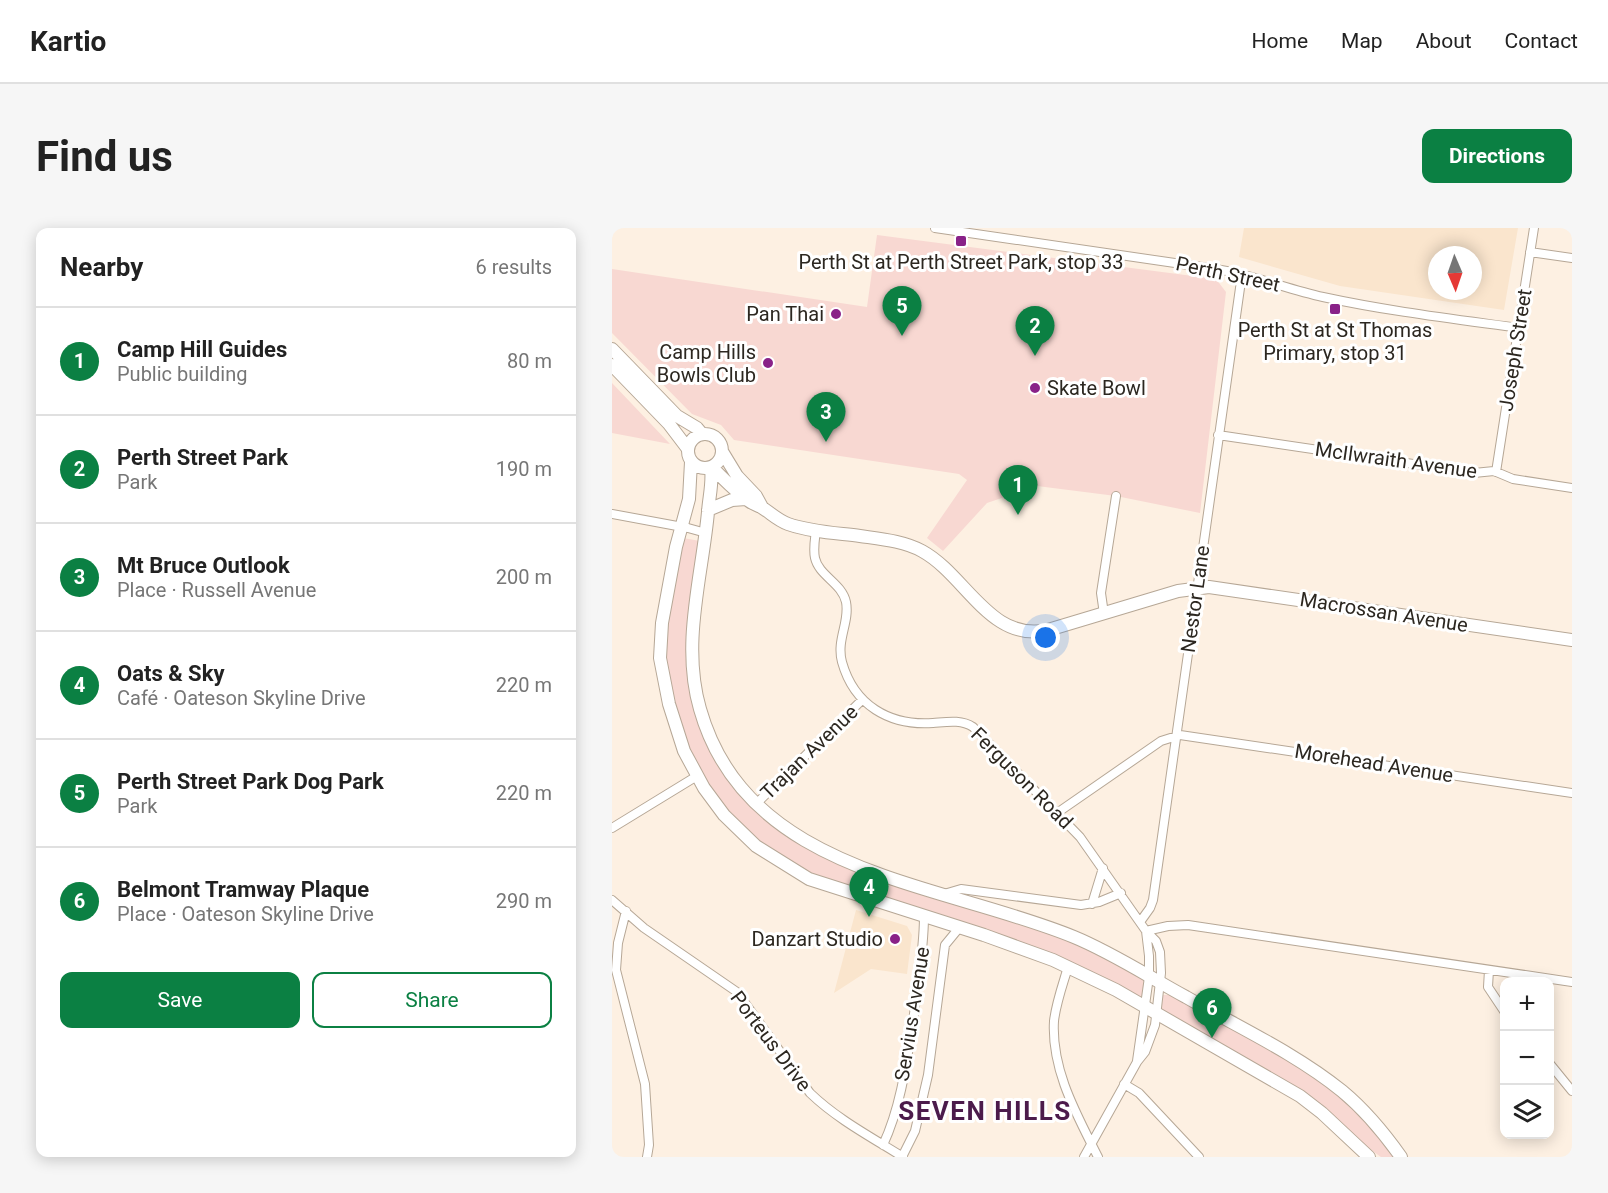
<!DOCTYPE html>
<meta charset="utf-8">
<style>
:root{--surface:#fff;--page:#f6f6f6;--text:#222;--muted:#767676;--line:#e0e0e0;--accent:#0b8043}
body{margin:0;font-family:Roboto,sans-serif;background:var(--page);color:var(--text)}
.controls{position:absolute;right:18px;bottom:18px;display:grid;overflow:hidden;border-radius:12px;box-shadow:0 3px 15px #0003}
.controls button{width:54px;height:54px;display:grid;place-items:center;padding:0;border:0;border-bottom:2px solid var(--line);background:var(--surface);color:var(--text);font:30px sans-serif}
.compass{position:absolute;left:816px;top:18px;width:54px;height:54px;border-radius:50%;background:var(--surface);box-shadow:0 3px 15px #0003;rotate:178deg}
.you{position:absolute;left:434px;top:410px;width:21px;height:21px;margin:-15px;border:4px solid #fff;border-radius:50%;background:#1a73e8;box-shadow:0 0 0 9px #1a73e833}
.badge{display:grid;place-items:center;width:39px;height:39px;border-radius:50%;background:var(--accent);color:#fff;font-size:20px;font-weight:700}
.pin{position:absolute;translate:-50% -50px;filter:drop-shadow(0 2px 3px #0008)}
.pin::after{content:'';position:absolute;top:32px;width:21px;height:18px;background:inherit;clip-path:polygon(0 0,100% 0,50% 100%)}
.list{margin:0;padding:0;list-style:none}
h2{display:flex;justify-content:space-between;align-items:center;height:78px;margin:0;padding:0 24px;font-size:26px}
h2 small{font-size:20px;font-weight:400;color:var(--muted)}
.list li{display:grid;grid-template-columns:39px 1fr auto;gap:18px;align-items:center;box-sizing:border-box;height:108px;padding:0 24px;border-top:2px solid var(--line)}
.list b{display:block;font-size:22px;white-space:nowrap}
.list p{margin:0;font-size:20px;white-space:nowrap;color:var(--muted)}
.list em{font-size:20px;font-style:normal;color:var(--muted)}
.actions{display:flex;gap:12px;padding:18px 24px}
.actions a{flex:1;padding:14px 0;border:2px solid var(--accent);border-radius:12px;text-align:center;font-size:21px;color:var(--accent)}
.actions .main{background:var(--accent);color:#fff}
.icon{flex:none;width:33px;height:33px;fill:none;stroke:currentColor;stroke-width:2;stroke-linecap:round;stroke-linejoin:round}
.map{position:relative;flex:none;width:960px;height:929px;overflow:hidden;border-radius:12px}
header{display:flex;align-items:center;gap:36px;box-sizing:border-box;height:84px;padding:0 30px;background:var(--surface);border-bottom:2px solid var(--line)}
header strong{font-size:28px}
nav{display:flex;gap:33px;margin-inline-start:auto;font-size:21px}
.intro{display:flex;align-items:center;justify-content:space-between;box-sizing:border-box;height:144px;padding:0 36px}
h1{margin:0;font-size:42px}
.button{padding:15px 27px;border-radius:12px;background:var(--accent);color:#fff;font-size:21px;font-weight:700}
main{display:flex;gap:36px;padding:0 36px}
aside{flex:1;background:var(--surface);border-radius:12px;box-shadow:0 3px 15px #0003}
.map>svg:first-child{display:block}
</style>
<header>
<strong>Kartio</strong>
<nav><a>Home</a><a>Map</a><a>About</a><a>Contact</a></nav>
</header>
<div class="intro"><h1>Find us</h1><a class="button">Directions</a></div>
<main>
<aside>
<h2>Nearby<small>6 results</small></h2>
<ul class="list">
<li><span class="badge">1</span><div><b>Camp Hill Guides</b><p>Public building</p></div><em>80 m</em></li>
<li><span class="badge">2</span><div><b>Perth Street Park</b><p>Park</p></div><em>190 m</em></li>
<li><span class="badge">3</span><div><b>Mt Bruce Outlook</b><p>Place · Russell Avenue</p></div><em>200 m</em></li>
<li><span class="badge">4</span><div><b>Oats &amp; Sky</b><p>Café · Oateson Skyline Drive</p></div><em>220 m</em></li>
<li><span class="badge">5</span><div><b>Perth Street Park Dog Park</b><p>Park</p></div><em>220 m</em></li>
<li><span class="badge">6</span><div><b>Belmont Tramway Plaque</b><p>Place · Oateson Skyline Drive</p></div><em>290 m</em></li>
</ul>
<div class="actions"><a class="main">Save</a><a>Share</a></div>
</aside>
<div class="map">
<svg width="960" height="929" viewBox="0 0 960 929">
<rect width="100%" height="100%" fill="#fdf0e2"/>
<path fill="#fae5cd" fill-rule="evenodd" d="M632 0H906L892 82 728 58 627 29ZM825 27H861V63H825Z
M244 682 295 698 300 707 295 746 259 741 222 765Z"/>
<path fill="#f8d8d2" d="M265 7 604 51 614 64 588 285 504 268 425 258 375 275 331 323 315 310 355 252 347 246 122 212 109 197 80 186 0 105V41L255 79Z
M0 154V155L58 216 0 205Z
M71 310 88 313 84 483 150 586 182 611 463 713 532 751 530 768 521 767 206 652 153 621 106 575 74 518 56 459 52 407Z
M551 767H562L674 828 732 868 784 929H769L735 905 549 784Z"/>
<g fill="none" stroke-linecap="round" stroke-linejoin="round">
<defs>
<path id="street" d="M323 0 604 41C641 47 675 61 711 69 775 83 842 91 907 100
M918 24 960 30
M606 207 862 245 882 243 901 251 960 260
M884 244 922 0
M0 286 76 300 94 305
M204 302C203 311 201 321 203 330 207 348 230 355 234 374 238 394 224 412 230 434 242 477 277 498 321 495 334 494 349 491 361 499L468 609 534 703 544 713 548 724 549 745 543 797 533 824 525 834 472 929
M492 386 489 365 504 268
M144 576 250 472
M445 585 549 513 568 507 960 565
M0 600 85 548
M332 666 349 661 469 677 487 674 509 665
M0 672 32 700 125 764 198 865C225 891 259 909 291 929
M480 676 491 640
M14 683 6 715 4 742 33 856 37 917 35 929
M528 694 538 680 541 672 630 46
M534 703 556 698 576 697 960 754
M456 739C451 756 444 775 442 793 439 842 465 887 486 929
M877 742 876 759 892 783
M525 833 537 749V728L534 703
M938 836 960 863
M512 856 527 865 587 929
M271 917C290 876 295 830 302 786 306 753 312 721 312 688
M290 929 303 903 316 847 333 717 347 700"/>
<path id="secondary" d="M0 121 65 188 85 200 90 206
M0 137 57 196 76 221
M76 223a17 17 0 1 1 34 0a17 17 0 1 1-34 0Z
M111 225 125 248 144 268 150 279
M79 234 77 271 64 319 50 395 48 430 57 476 72 523 92 560 112 587 144 618 197 651 372 707 441 732 504 762 688 868 710 885 757 929
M100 239C109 249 126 265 137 273 141 276 145 277 149 279 159 285 165 292 176 296 199 304 225 305 248 308 269 311 292 313 310 323 354 347 378 415 436 402L566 363 597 359 960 412
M99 240C101 255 97 269 96 284 90 349 69 416 88 481 135 647 328 654 462 709 501 725 537 749 574 769 626 799 683 825 730 863 753 882 772 905 789 929
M96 282 120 272 134 271"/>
</defs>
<use href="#street" stroke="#b6a796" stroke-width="10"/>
<use href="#secondary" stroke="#b6a796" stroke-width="14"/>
<use href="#street" stroke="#fff" stroke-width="8"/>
<use href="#secondary" stroke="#fff" stroke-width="12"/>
</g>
<g fill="#892188" stroke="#fff" stroke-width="2">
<rect x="343" y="7" width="12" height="12" rx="3"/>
<rect x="717" y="75" width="12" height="12" rx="3"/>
<circle cx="224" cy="86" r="6"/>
<circle cx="156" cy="135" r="6"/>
<circle cx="423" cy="160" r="6"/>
<circle cx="283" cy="711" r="6"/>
</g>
<g text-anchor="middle" stroke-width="6" stroke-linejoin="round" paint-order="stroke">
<g font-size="20" fill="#2c2720" stroke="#fff" text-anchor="end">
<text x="349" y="41" text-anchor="middle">Perth St at Perth Street Park, stop 33</text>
<text x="212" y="93">Pan Thai</text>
<text x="723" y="109" text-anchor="middle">Perth St at St Thomas<tspan x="723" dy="23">Primary, stop 31</tspan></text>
<text x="144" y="131">Camp Hills<tspan x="144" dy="23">Bowls Club</tspan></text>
<text x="435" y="167" text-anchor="start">Skate Bowl</text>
<text x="271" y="718">Danzart Studio</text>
</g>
<g font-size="20" fill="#2c2720" stroke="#fff">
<text transform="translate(616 46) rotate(12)" y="7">Perth Street</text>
<text transform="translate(903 122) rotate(-81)" y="7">Joseph Street</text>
<text transform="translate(784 232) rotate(8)" y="7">McIlwraith Avenue</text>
<text transform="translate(583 371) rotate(-82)" y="7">Nestor Lane</text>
<text transform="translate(772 384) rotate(9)" y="7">Macrossan Avenue</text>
<text transform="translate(197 524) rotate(-44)" y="7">Trajan Avenue</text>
<text transform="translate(762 535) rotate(9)" y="7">Morehead Avenue</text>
<text transform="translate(410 550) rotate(45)" y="7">Ferguson Road</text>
<text transform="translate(300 786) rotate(-81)" y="7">Servius Avenue</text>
<text transform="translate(159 813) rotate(53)" y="7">Porteus Drive</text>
</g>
<g font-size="26" font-weight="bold" letter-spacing="1.5" fill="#4c1b4b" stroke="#fff">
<text x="373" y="892">SEVEN HILLS</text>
</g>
</g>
</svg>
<div class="controls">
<button>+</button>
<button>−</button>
<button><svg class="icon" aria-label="layers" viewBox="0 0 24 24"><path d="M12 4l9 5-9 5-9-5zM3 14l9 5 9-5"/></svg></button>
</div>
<svg class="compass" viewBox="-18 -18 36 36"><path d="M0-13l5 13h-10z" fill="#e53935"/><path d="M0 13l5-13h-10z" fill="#767676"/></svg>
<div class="you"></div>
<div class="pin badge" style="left:406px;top:287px">1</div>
<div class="pin badge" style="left:423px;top:128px">2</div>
<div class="pin badge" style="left:214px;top:214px">3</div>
<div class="pin badge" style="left:257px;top:689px">4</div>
<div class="pin badge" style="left:290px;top:108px">5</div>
<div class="pin badge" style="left:600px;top:810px">6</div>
</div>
</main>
